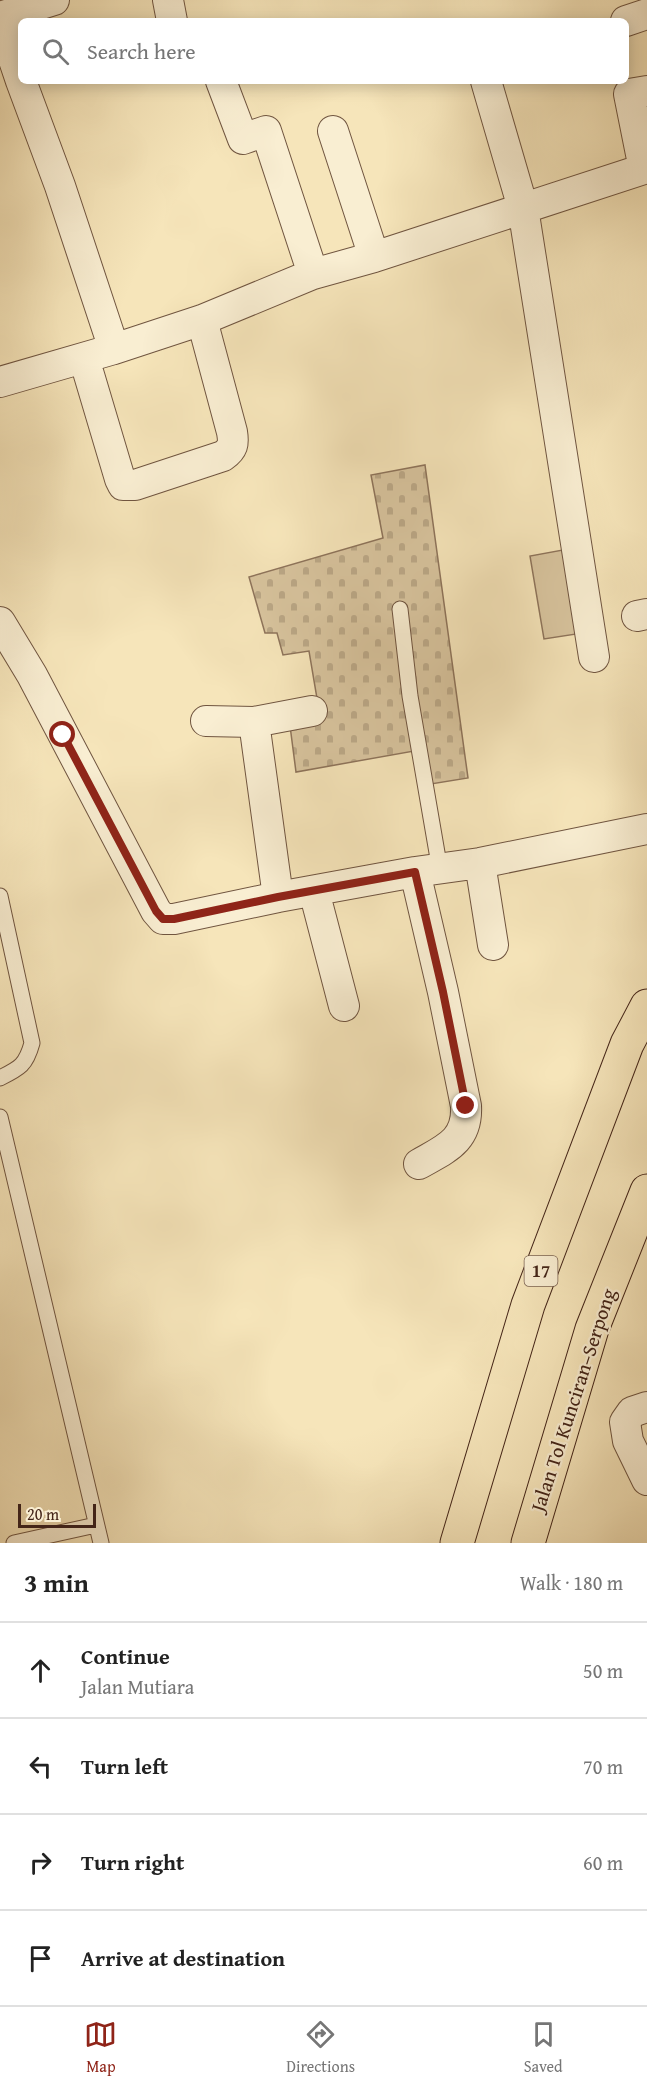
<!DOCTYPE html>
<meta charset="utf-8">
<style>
:root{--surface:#fff;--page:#f2f2f2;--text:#222;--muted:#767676;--line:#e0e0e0;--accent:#8f2418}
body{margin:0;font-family:"Gentium Book Plus",serif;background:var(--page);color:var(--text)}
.scale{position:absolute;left:18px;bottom:15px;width:78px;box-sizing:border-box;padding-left:6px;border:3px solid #442518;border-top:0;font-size:16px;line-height:21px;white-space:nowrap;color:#442518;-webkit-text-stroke:4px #f9eed2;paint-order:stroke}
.stop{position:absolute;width:18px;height:18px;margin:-14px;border:4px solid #8f2418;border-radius:50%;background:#fff}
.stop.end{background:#8f2418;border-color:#fff;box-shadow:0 2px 6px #0008}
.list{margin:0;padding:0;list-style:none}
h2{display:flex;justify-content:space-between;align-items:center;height:78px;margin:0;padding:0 24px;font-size:26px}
h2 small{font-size:20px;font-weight:400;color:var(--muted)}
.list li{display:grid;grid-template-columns:39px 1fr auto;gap:18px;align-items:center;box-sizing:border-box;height:96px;padding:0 24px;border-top:2px solid var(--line)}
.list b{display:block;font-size:22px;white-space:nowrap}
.list p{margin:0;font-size:20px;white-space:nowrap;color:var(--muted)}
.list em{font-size:20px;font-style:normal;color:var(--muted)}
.icon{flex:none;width:33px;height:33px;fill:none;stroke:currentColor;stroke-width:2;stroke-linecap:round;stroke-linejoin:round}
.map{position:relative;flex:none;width:647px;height:1543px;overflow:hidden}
.search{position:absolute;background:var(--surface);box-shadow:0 3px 15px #0003;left:18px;right:18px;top:18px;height:66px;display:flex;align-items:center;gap:15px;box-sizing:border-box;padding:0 21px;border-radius:9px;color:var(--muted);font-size:22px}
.sheet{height:462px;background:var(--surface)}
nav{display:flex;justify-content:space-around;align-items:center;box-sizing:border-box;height:84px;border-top:2px solid var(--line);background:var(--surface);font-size:16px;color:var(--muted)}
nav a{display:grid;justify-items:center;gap:3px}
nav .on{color:var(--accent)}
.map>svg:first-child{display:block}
</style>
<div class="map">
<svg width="647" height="1543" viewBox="0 0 647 1543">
<defs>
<pattern id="cemetery-stones" width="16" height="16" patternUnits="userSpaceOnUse" patternTransform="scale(1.5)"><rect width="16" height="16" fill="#d8c49e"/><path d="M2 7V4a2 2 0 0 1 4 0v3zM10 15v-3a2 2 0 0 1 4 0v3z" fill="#bba887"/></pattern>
</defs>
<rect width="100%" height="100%" fill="#f6e5ba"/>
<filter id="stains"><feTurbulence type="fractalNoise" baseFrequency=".00333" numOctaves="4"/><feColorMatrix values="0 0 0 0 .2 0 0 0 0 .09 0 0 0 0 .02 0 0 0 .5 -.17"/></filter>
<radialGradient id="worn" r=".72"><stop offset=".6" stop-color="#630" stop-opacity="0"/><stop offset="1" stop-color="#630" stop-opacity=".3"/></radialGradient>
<path fill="#d8c49e" stroke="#8e745b" stroke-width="1.5" d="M568 549 583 633 544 639 530 556Z"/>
<path fill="url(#cemetery-stones)" stroke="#8e745b" stroke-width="1.5" d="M425 465 468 778 431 784 425 749 296 772 289 718 320 716 309 651 283 655 277 633H265L249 577 383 538 371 475Z"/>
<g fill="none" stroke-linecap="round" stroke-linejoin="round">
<defs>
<path id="lane" d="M400 609 410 696 440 870
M0 896 32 1043C26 1065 20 1068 0 1078
M0 1117 101 1543
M14 1543 96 1525"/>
<path id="street" d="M168 0 172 21
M0 17 54 0
M0 19 21 81
M626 21 647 14
M21 81 60 186 114 349
M221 81 243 139 266 131 313 274
M486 81 523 208 594 657
M333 131 374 257
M644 169 629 94 647 91
M84 358 120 479 123 485H135L223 456C233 449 234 444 232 432L202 320
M0 382 114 349 202 320 313 274 374 257 647 168
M637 616 647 614
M0 622 32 675 156 911 163 919H174L278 897 415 872 480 863 647 829
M206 721 254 722 312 711
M254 722 278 897
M480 863 493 945
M415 872 443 992 466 1106C468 1141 445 1149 419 1164
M314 891 344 1006
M647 1407 632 1412 625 1422 628 1441 647 1480"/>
<path id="highway" d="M457 1543 528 1305 627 1044 647 1006
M528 1543 592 1329 647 1191"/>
</defs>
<use href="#lane" stroke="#705540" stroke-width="17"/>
<use href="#street" stroke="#705540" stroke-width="32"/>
<use href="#highway" stroke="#442518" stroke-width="35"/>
<use href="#lane" stroke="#f9eed2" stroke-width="15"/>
<use href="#street" stroke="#f9eed2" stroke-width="30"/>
<use href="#highway" stroke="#f6e5ba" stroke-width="33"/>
</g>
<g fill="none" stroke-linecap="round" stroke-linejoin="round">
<path stroke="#8f2418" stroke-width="8" d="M63 735 156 911 163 919H174L278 897 415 872 443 992 466 1106"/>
</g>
<g text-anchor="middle" stroke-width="4.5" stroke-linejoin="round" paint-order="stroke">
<rect fill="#f9eed2" stroke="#7a6150" stroke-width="1.5" x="524.5" y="1256" width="33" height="30" rx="4.5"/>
<g font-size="18" font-weight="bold" fill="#442518">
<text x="541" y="1277">17</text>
</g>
<g font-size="20" fill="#442518" stroke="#f9eed2">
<text transform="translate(573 1400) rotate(-72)" y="7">Jalan Tol Kunciran–Serpong</text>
</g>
</g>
<rect width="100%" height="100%" filter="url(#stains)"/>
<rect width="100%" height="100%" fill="url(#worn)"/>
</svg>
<div class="scale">20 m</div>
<div class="stop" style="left:63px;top:735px"></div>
<div class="stop end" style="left:466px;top:1106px"></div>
<div class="search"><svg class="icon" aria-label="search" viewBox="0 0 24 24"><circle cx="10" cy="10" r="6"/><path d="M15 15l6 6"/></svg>Search here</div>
</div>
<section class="sheet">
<h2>3 min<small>Walk · 180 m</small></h2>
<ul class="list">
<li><svg class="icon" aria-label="ahead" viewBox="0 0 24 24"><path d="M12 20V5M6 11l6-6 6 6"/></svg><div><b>Continue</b><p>Jalan Mutiara</p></div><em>50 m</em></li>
<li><svg class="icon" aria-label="left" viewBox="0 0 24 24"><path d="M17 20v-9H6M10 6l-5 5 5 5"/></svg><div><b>Turn left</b></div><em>70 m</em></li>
<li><svg class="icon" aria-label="right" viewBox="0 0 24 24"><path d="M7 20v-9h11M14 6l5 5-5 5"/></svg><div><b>Turn right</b></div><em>60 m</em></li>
<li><svg class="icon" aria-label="arrive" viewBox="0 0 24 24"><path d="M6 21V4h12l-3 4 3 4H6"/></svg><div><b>Arrive at destination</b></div></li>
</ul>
</section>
<nav>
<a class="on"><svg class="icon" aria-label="map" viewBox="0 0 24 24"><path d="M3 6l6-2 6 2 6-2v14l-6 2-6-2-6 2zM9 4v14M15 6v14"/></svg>Map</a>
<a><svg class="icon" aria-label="directions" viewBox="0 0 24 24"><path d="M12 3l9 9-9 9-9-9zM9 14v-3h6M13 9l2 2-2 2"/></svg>Directions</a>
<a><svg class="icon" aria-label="saved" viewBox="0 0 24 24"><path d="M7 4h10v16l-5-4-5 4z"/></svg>Saved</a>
</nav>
